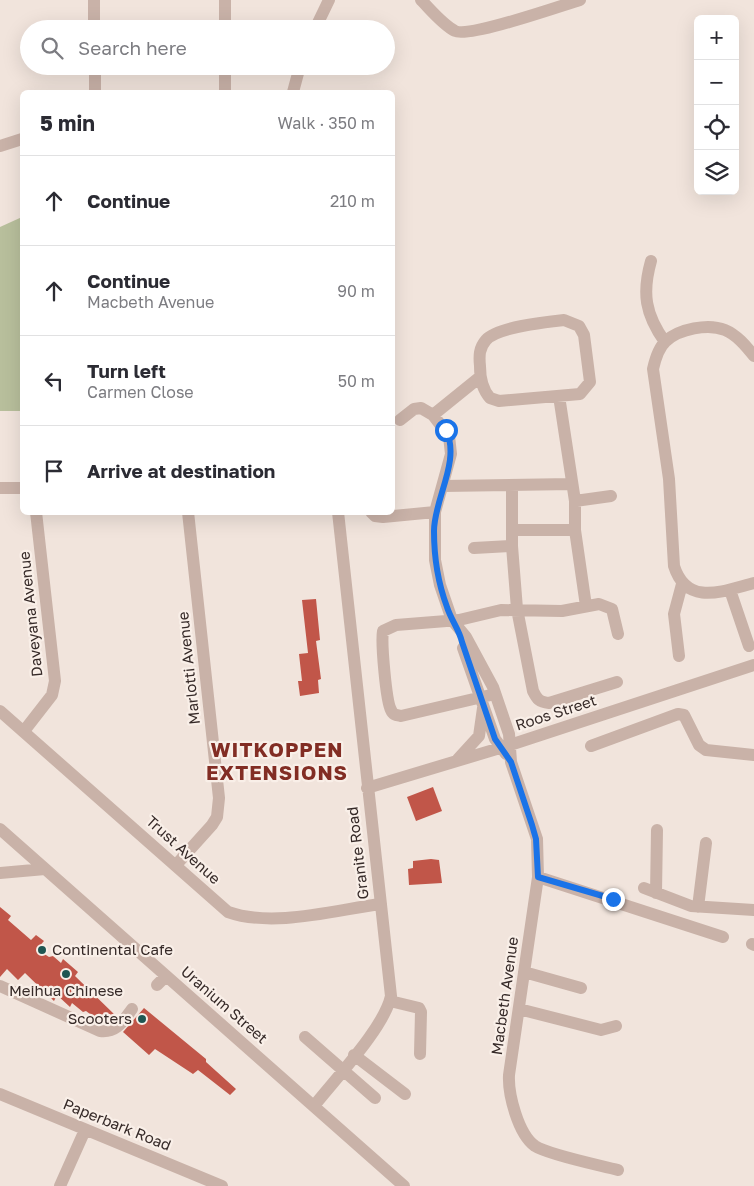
<!DOCTYPE html>
<meta charset="utf-8">
<style>
:root{--surface:#fff;--page:#f2f2f3;--text:#2b2b33;--muted:#7c7c81;--line:#e1e1e2}
body{margin:0;font-family:"Golos Text",sans-serif;background:var(--page);color:var(--text)}
.controls{position:absolute;right:15px;top:15px;display:grid;overflow:hidden;border-radius:8px;box-shadow:0 5px 20px #0002}
.controls button{width:45px;height:45px;display:grid;place-items:center;padding:0;border:0;border-bottom:1px solid var(--line);background:var(--surface);color:var(--text);font:25px sans-serif}
.stop{position:absolute;width:15px;height:15px;margin:-11px;border:4px solid #1a73e8;border-radius:50%;background:#fff}
.stop.end{background:#1a73e8;border-color:#fff;box-shadow:0 1px 5px #0008}
.list{margin:0;padding:0;list-style:none}
h2{display:flex;justify-content:space-between;align-items:center;height:65px;margin:0;padding:0 20px;font-size:21px}
h2 small{font-size:16px;font-weight:400;color:var(--muted)}
.list li{display:grid;grid-template-columns:32px 1fr auto;gap:15px;align-items:center;box-sizing:border-box;height:90px;padding:0 20px;border-top:1px solid var(--line)}
.list b{display:block;font-size:19px;white-space:nowrap}
.list p{margin:0;font-size:16px;white-space:nowrap;color:var(--muted)}
.list em{font-size:16px;font-style:normal;color:var(--muted)}
.icon{flex:none;width:28px;height:28px;fill:none;stroke:currentColor;stroke-width:2;stroke-linecap:round;stroke-linejoin:round}
.map{position:relative;flex:none;width:754px;height:1186px;overflow:hidden}
.search{position:absolute;background:var(--surface);box-shadow:0 5px 20px #0002;left:20px;top:20px;width:375px;height:55px;display:flex;align-items:center;gap:12px;box-sizing:border-box;padding:0 18px;border-radius:28px;color:var(--muted);font-size:19px}
.panel{position:absolute;background:var(--surface);box-shadow:0 5px 20px #0002;left:20px;top:90px;width:375px;height:425px;border-radius:8px}
.map>svg:first-child{display:block}
</style>
<div class="map">
<svg width="754" height="1186" viewBox="0 0 754 1186">
<rect width="100%" height="100%" fill="#f1e4dc"/>
<path fill="#b8bf9c" d="M22 217V411H0V227Z"/>
<path fill="#c15649" d="M316 599 320 640 316 641 321 679 318 680 319 693 300 696 298 681H302L299 654 308 653 302 600Z
M433 787 442 811 416 821 407 797Z
M431 859 439 860 442 883 409 885 408 869 413 868V861Z
M0 907 11 916 8 920 31 940 36 935 44 941 37 949 49 957 53 956 61 963 63 959 78 972 75 976 116 1016 107 1023 101 1017 98 1020 86 1011 83 1012 72 1003 70 1007 57 995 54 1001 25 973 18 980 7 969 0 977Z
M144 1008 206 1059V1062L236 1089 230 1095 198 1070 193 1074 155 1049 149 1055 123 1032Z"/>
<g fill="none" stroke-linecap="round" stroke-linejoin="round">
<path stroke="#c9b2a8" stroke-width="12" d="M94 0V29
M225 0V29
M421 0C431 10 442 24 455 31 469 38 560 6 580 0
M315 29 329 0
M95 66V92
M225 66V92
M293 92 300 66
M0 146 22 139
M651 261C642 293 645 314 665 342
M564 320 579 326 584 335 590 382 580 394 499 401 490 398C482 389 480 377 480 366 479 356 479 348 486 340 497 327 546 322 564 320Z
M754 356C746 346 737 335 725 330 708 323 679 329 666 341 658 348 655 360 653 369L669 479 674 566C687 607 723 591 754 583
M559 396 575 501V530L586 606
M433 415 480 377
M400 420 414 409 421 408 433 415 449 436 451 454 435 512V560L440 585 452 620 466 637 493 687 509 734 511 762 537 839 538 877 509 1075C508 1094 518 1134 535 1146 549 1155 599 1165 618 1170
M512 485V546L517 609 533 691C537 699 539 702 549 703L617 682
M443 486 572 484
M0 488H22
M575 501 611 496
M371 512 375 516 383 517 435 512
M513 530H575
M474 548 512 546
M730 590 749 646
M463 648 495 739 506 754
M679 656 674 614 682 584
M495 694 401 716C396 715 393 715 391 710 386 701 381 642 383 631L396 625 459 620 501 610 562 611 599 604 612 609 618 634
M0 711 228 912C273 928 335 910 381 904
M24 731 52 695 55 681 36 512
M591 746 678 714 684 715 699 745 706 750 754 755
M458 759 479 736 483 708
M367 788 510 745 754 665
M0 829 404 1186
M176 865 212 825 217 817 219 798 188 512
M0 873 45 869
M538 877 723 937
M644 888 691 906 754 910
M656 893 657 830
M698 907 706 843
M752 944 754 945
M524 972 581 988
M157 985 166 976
M0 986 100 1031C117 1033 123 1021 132 1009
M390 1001 419 1008 421 1012 420 1054
M519 1009 601 1030 616 1026
M305 1037 375 1098
M354 1055 405 1094
M0 1094 222 1186
M314 1106C336 1078 384 1028 391 996L338 512
M60 1186 85 1130"/>
</g>
<g fill="none" stroke-linecap="round" stroke-linejoin="round">
<path stroke="#1a73e8" stroke-width="6" d="M446 430C461 461 434 499 434 531 434 557 438 583 447 607 451 620 459 629 462 642L495 739 511 762 532 825 536 839 538 877 613 899"/>
</g>
<g fill="#1f5652" stroke="#f9efe8" stroke-width="2">
<circle cx="42" cy="950" r="5"/>
<circle cx="66" cy="974" r="5"/>
<circle cx="142" cy="1019" r="5"/>
</g>
<g text-anchor="middle" stroke-width="4.5" stroke-linejoin="round" paint-order="stroke">
<g font-size="15" fill="#362a28" stroke="#f9efe8">
<text transform="translate(31 614) rotate(-96)" y="5">Daveyana Avenue</text>
<text transform="translate(189 668) rotate(-96)" y="5">Marlotti Avenue</text>
<text transform="translate(556 713) rotate(-18)" y="5">Roos Street</text>
<text transform="translate(183 850) rotate(42)" y="5">Trust Avenue</text>
<text transform="translate(358 853) rotate(-97)" y="5">Granite Road</text>
<text transform="translate(505 996) rotate(-82)" y="5">Macbeth Avenue</text>
<text transform="translate(224 1005) rotate(41)" y="5">Uranium Street</text>
<text transform="translate(117 1125) rotate(22)" y="5">Paperbark Road</text>
</g>
<g font-size="15" fill="#362a28" stroke="#f9efe8" text-anchor="start">
<text x="52" y="955">Continental Cafe</text>
<text x="66" y="996" text-anchor="middle">Meihua Chinese</text>
<text x="132" y="1024" text-anchor="end">Scooters</text>
</g>
<g font-size="20" font-weight="bold" letter-spacing="1" fill="#822d24" stroke="#f9efe8">
<text x="277" y="757">WITKOPPEN<tspan x="277" dy="23">EXTENSIONS</tspan></text>
</g>
</g>
</svg>
<div class="controls">
<button>+</button>
<button>−</button>
<button><svg class="icon" aria-label="locate" viewBox="0 0 24 24"><circle cx="12" cy="12" r="6"/><path d="M12 2v4M12 18v4M2 12h4M18 12h4"/></svg></button>
<button><svg class="icon" aria-label="layers" viewBox="0 0 24 24"><path d="M12 4l9 5-9 5-9-5zM3 14l9 5 9-5"/></svg></button>
</div>
<div class="stop" style="left:446px;top:430px"></div>
<div class="stop end" style="left:613px;top:899px"></div>
<div class="search"><svg class="icon" aria-label="search" viewBox="0 0 24 24"><circle cx="10" cy="10" r="6"/><path d="M15 15l6 6"/></svg>Search here</div>
<section class="panel">
<h2>5 min<small>Walk · 350 m</small></h2>
<ul class="list">
<li><svg class="icon" aria-label="ahead" viewBox="0 0 24 24"><path d="M12 20V5M6 11l6-6 6 6"/></svg><div><b>Continue</b></div><em>210 m</em></li>
<li><svg class="icon" aria-label="ahead" viewBox="0 0 24 24"><path d="M12 20V5M6 11l6-6 6 6"/></svg><div><b>Continue</b><p>Macbeth Avenue</p></div><em>90 m</em></li>
<li><svg class="icon" aria-label="left" viewBox="0 0 24 24"><path d="M17 20v-9H6M10 6l-5 5 5 5"/></svg><div><b>Turn left</b><p>Carmen Close</p></div><em>50 m</em></li>
<li><svg class="icon" aria-label="arrive" viewBox="0 0 24 24"><path d="M6 21V4h12l-3 4 3 4H6"/></svg><div><b>Arrive at destination</b></div></li>
</ul>
</section>
</div>
